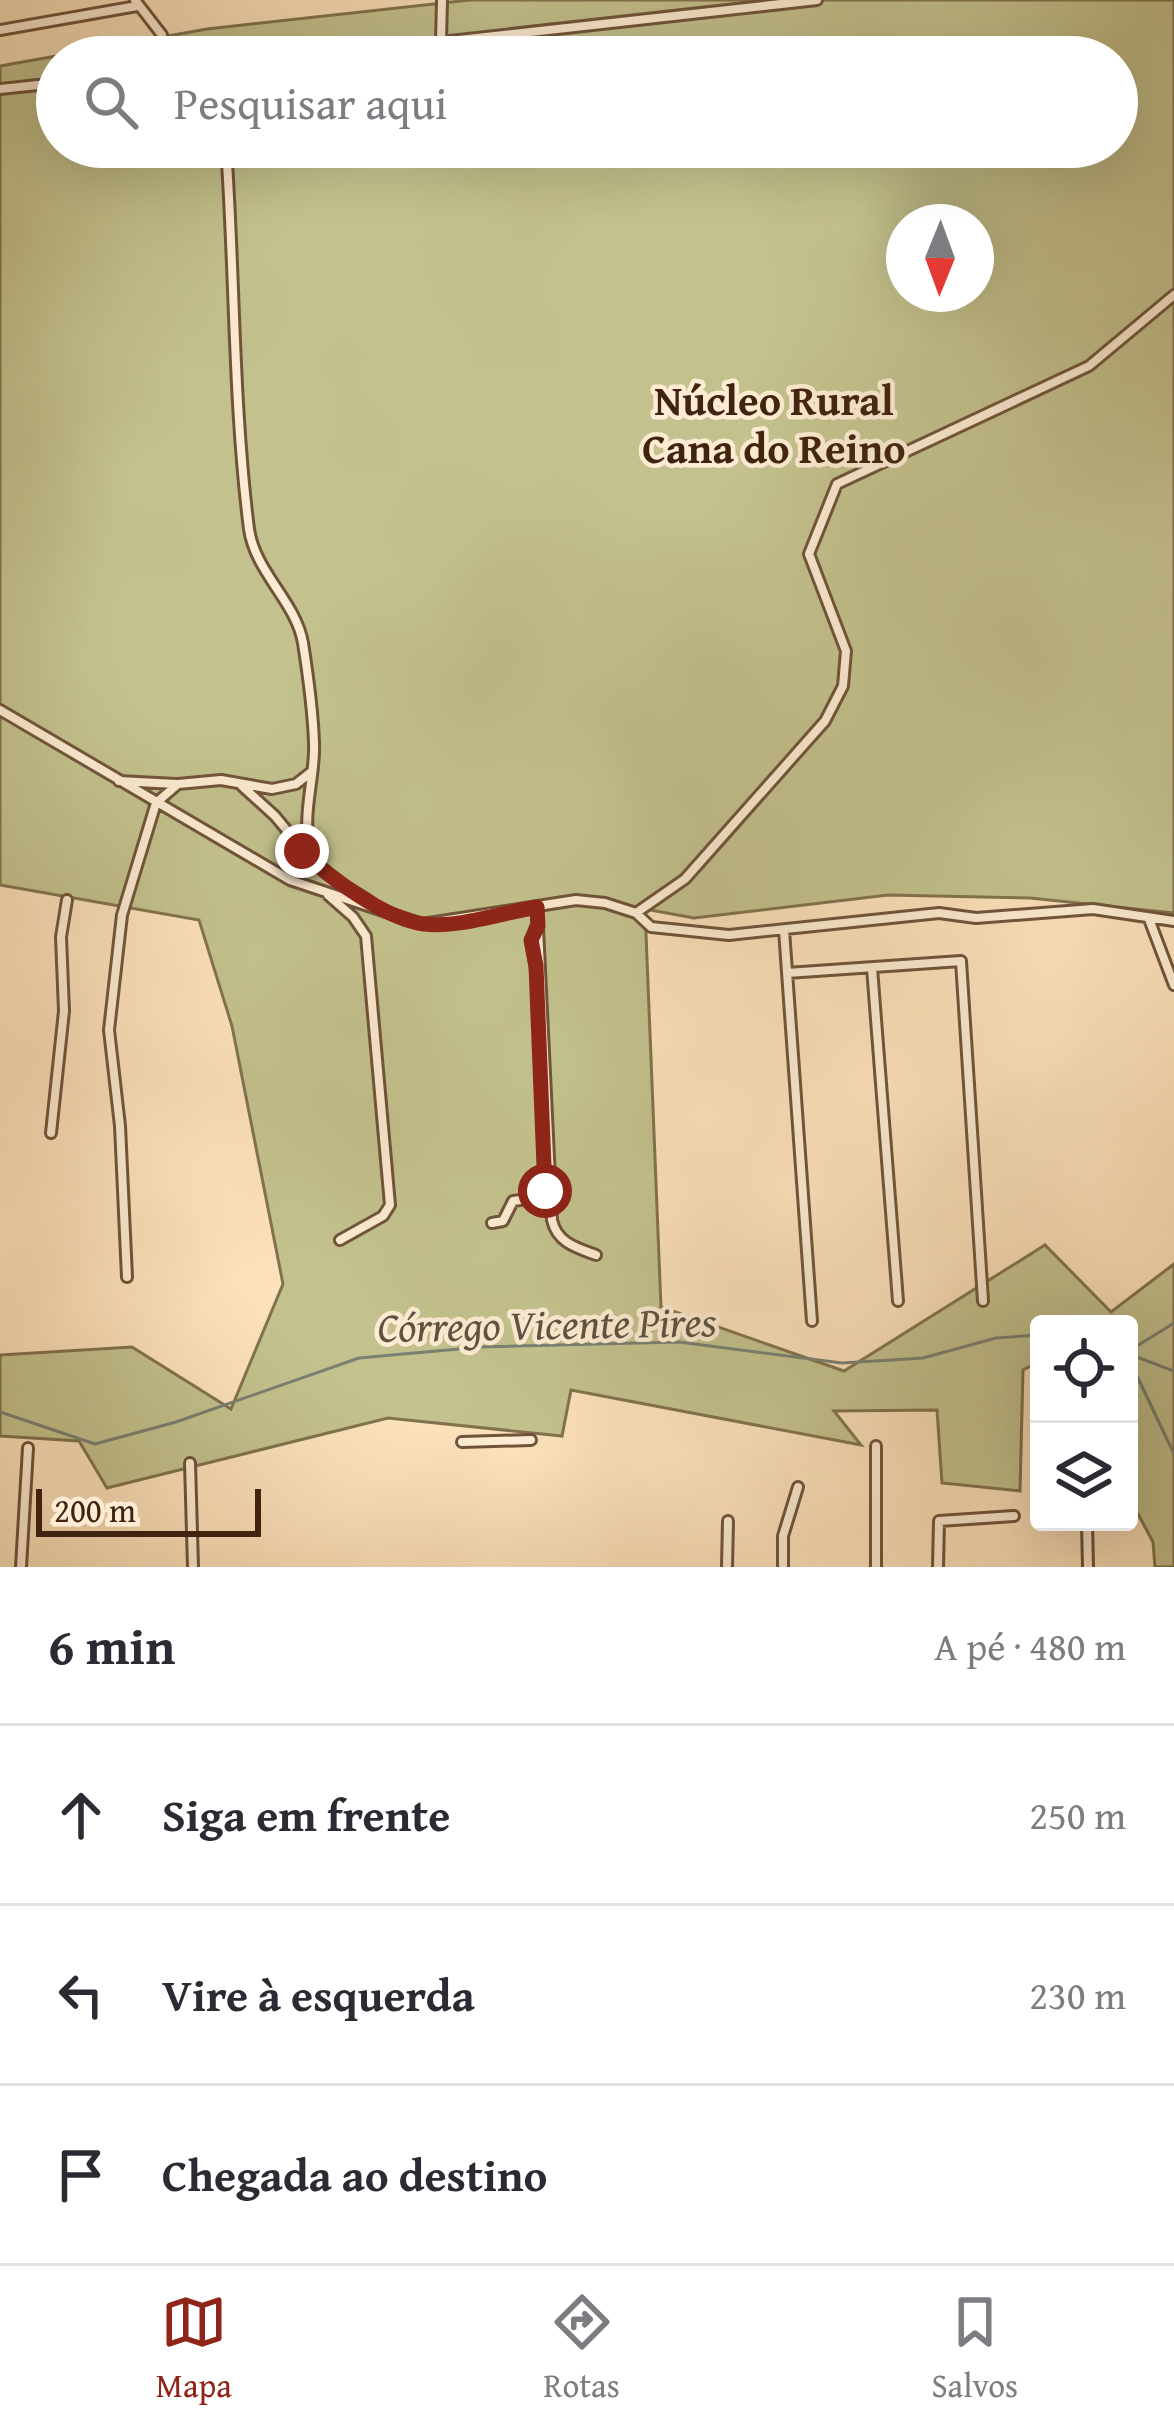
<!DOCTYPE html>
<html lang="pt">
<meta charset="utf-8">
<style>
:root{--surface:#fff;--page:#f2f2f3;--text:#2b2b33;--muted:#7c7c81;--line:#e1e1e2;--accent:#8f2418}
body{margin:0;font-family:"Gentium Book Plus",serif;background:var(--page);color:var(--text)}
.controls{position:absolute;right:36px;bottom:36px;display:grid;overflow:hidden;border-radius:12px;box-shadow:0 12px 48px #0002}
.controls button{width:108px;height:108px;display:grid;place-items:center;padding:0;border:0;border-bottom:3px solid var(--line);background:var(--surface);color:var(--text);font:60px sans-serif}
.compass{position:absolute;left:886px;top:204px;width:108px;height:108px;border-radius:50%;background:var(--surface);box-shadow:0 12px 48px #0002;rotate:181deg}
.scale{position:absolute;left:36px;bottom:30px;width:225px;box-sizing:border-box;padding-left:12px;border:6px solid #41240f;border-top:0;font-size:33px;line-height:42px;white-space:nowrap;color:#41240f;-webkit-text-stroke:9px #fdecd3;paint-order:stroke}
.stop{position:absolute;width:36px;height:36px;margin:-27px;border:9px solid #8f2418;border-radius:50%;background:#fff}
.stop.end{background:#8f2418;border-color:#fff;box-shadow:0 3px 12px #0008}
.list{margin:0;padding:0;list-style:none}
h2{display:flex;justify-content:space-between;align-items:center;height:156px;margin:0;padding:0 48px;font-size:51px}
h2 small{font-size:39px;font-weight:400;color:var(--muted)}
.list li{display:grid;grid-template-columns:78px 1fr auto;gap:36px;align-items:center;box-sizing:border-box;height:180px;padding:0 48px;border-top:3px solid var(--line)}
.list b{display:block;font-size:45px;white-space:nowrap}
.list em{font-size:39px;font-style:normal;color:var(--muted)}
.icon{flex:none;width:66px;height:66px;fill:none;stroke:currentColor;stroke-width:2;stroke-linecap:round;stroke-linejoin:round}
.map{position:relative;flex:none;width:1174px;height:1567px;overflow:hidden}
.search{position:absolute;background:var(--surface);box-shadow:0 12px 48px #0002;left:36px;right:36px;top:36px;height:132px;display:flex;align-items:center;gap:30px;box-sizing:border-box;padding:0 42px;border-radius:66px;color:var(--muted);font-size:45px}
.sheet{height:696px;background:var(--surface)}
nav{display:flex;justify-content:space-around;align-items:center;box-sizing:border-box;height:168px;border-top:3px solid var(--line);background:var(--surface);font-size:33px;color:var(--muted)}
nav a{display:grid;justify-items:center;gap:6px}
nav .on{color:var(--accent)}
.map>svg:first-child{display:block}
</style>
<div class="map">
<svg width="1174" height="1567" viewBox="0 0 1174 1567">
<rect width="100%" height="100%" fill="#fce2bc"/>
<filter id="stains"><feTurbulence type="fractalNoise" baseFrequency=".00167" numOctaves="4"/><feColorMatrix values="0 0 0 0 .2 0 0 0 0 .09 0 0 0 0 .02 0 0 0 .5 -.17"/></filter>
<radialGradient id="worn" r=".72"><stop offset=".6" stop-color="#630" stop-opacity="0"/><stop offset="1" stop-color="#630" stop-opacity=".3"/></radialGradient>
<path fill="#c3c28e" stroke="#82734e" stroke-width="3" fill-rule="evenodd" d="M470 0H1174V913L1030 898 888 895 694 918 645 909 661 1307 844 1371 1045 1245 1111 1312 1174 1264V1567H1155L1153 1542 1129 1497V1324H1039V1362L1023 1370 1020 1491 942 1483 937 1410 834 1411 861 1445 571 1390 562 1436 388 1418 107 1488 79 1441 0 1436V1355L132 1347 231 1409 283 1284 232 1026 199 920 0 885V66L207 29ZM57 57H1117V147H57ZM904 222H976V294H904Z"/>
<g fill="none" stroke-linecap="round" stroke-linejoin="round">
<path stroke="#7a8073" stroke-width="3" d="M1129 1351 1174 1323
M1129 1354 1174 1371
M1129 1359 1174 1454
M0 1412 95 1444 176 1422 359 1358 481 1347 679 1342 842 1363 923 1358 996 1338 1039 1335"/>
<defs>
<path id="minor" d="M135 0 162 35 167 57
M0 30 137 6
M441 41 442 0
M305 57 817 0
M0 89 57 83
M226 147C235 274 233 403 249 529 255 572 296 602 303 643 308 675 313 711 314 743 316 780 297 825 315 860 324 878 356 891 372 903
M0 710 290 880 422 924 576 900 605 903 636 913 651 927 729 935 939 913 976 918 1093 909 1174 921
M119 781 176 784
M242 786 275 816 313 862
M328 895 353 917 366 936 390 1205 383 1216 340 1240
M537 907 552 1220C557 1243 577 1248 596 1255
M636 913 685 879 825 721 843 686 846 651 809 554 837 484 1089 366 1174 295
M1149 919 1174 985
M536 927 531 940 536 970
M784 930 812 1321
M872 968 898 1301
M787 973 961 961 983 1301
M51 1133 64 1011 61 937 67 900
M492 1223 503 1221 513 1201 542 1197 545 1191 544 1147
M127 1277 120 1126 109 1030 122 915 156 803 178 784 221 780 272 789 296 784 310 773
M462 1442 531 1440
M190 1463 193 1567
M1087 1522 1088 1567
M21 1567 28 1448
M727 1567 728 1521
M783 1567V1536L798 1487
M876 1567V1446
M938 1567 939 1521 1014 1516"/>
</defs>
<use href="#minor" stroke="#70543a" stroke-width="14"/>
<use href="#minor" stroke="#fdecd3" stroke-width="8"/>
</g>
<g fill="none" stroke-linecap="round" stroke-linejoin="round">
<path stroke="#8f2418" stroke-width="15" d="M302 851C330 878 385 919 424 924 459 928 502 913 537 907L538 926 531 940 536 966 545 1191"/>
</g>
<g text-anchor="middle" stroke-width="9" stroke-linejoin="round" paint-order="stroke">
<g font-size="42" font-weight="bold" fill="#41240f" stroke="#fdecd3">
<text x="774" y="415">Núcleo Rural<tspan x="774" dy="48">Cana do Reino</tspan></text>
</g>
<g font-size="42" font-style="italic" fill="#5e5241" stroke="#fdecd3">
<text transform="translate(547 1324) rotate(-1)" y="15">Córrego Vicente Pires</text>
</g>
</g>
<rect width="100%" height="100%" filter="url(#stains)"/>
<rect width="100%" height="100%" fill="url(#worn)"/>
</svg>
<div class="controls">
<button><svg class="icon" aria-label="locate" viewBox="0 0 24 24"><circle cx="12" cy="12" r="6"/><path d="M12 2v4M12 18v4M2 12h4M18 12h4"/></svg></button>
<button><svg class="icon" aria-label="layers" viewBox="0 0 24 24"><path d="M12 4l9 5-9 5-9-5zM3 14l9 5 9-5"/></svg></button>
</div>
<svg class="compass" viewBox="-18 -18 36 36"><path d="M0-13l5 13h-10z" fill="#e53935"/><path d="M0 13l5-13h-10z" fill="#7c7c81"/></svg>
<div class="scale">200 m</div>
<div class="stop" style="left:545px;top:1191px"></div>
<div class="stop end" style="left:302px;top:851px"></div>
<div class="search"><svg class="icon" aria-label="search" viewBox="0 0 24 24"><circle cx="10" cy="10" r="6"/><path d="M15 15l6 6"/></svg>Pesquisar aqui</div>
</div>
<section class="sheet">
<h2>6 min<small>A pé · 480 m</small></h2>
<ul class="list">
<li><svg class="icon" aria-label="ahead" viewBox="0 0 24 24"><path d="M12 20V5M6 11l6-6 6 6"/></svg><div><b>Siga em frente</b></div><em>250 m</em></li>
<li><svg class="icon" aria-label="left" viewBox="0 0 24 24"><path d="M17 20v-9H6M10 6l-5 5 5 5"/></svg><div><b>Vire à esquerda</b></div><em>230 m</em></li>
<li><svg class="icon" aria-label="arrive" viewBox="0 0 24 24"><path d="M6 21V4h12l-3 4 3 4H6"/></svg><div><b>Chegada ao destino</b></div></li>
</ul>
</section>
<nav>
<a class="on"><svg class="icon" aria-label="map" viewBox="0 0 24 24"><path d="M3 6l6-2 6 2 6-2v14l-6 2-6-2-6 2zM9 4v14M15 6v14"/></svg>Mapa</a>
<a><svg class="icon" aria-label="directions" viewBox="0 0 24 24"><path d="M12 3l9 9-9 9-9-9zM9 14v-3h6M13 9l2 2-2 2"/></svg>Rotas</a>
<a><svg class="icon" aria-label="saved" viewBox="0 0 24 24"><path d="M7 4h10v16l-5-4-5 4z"/></svg>Salvos</a>
</nav>
